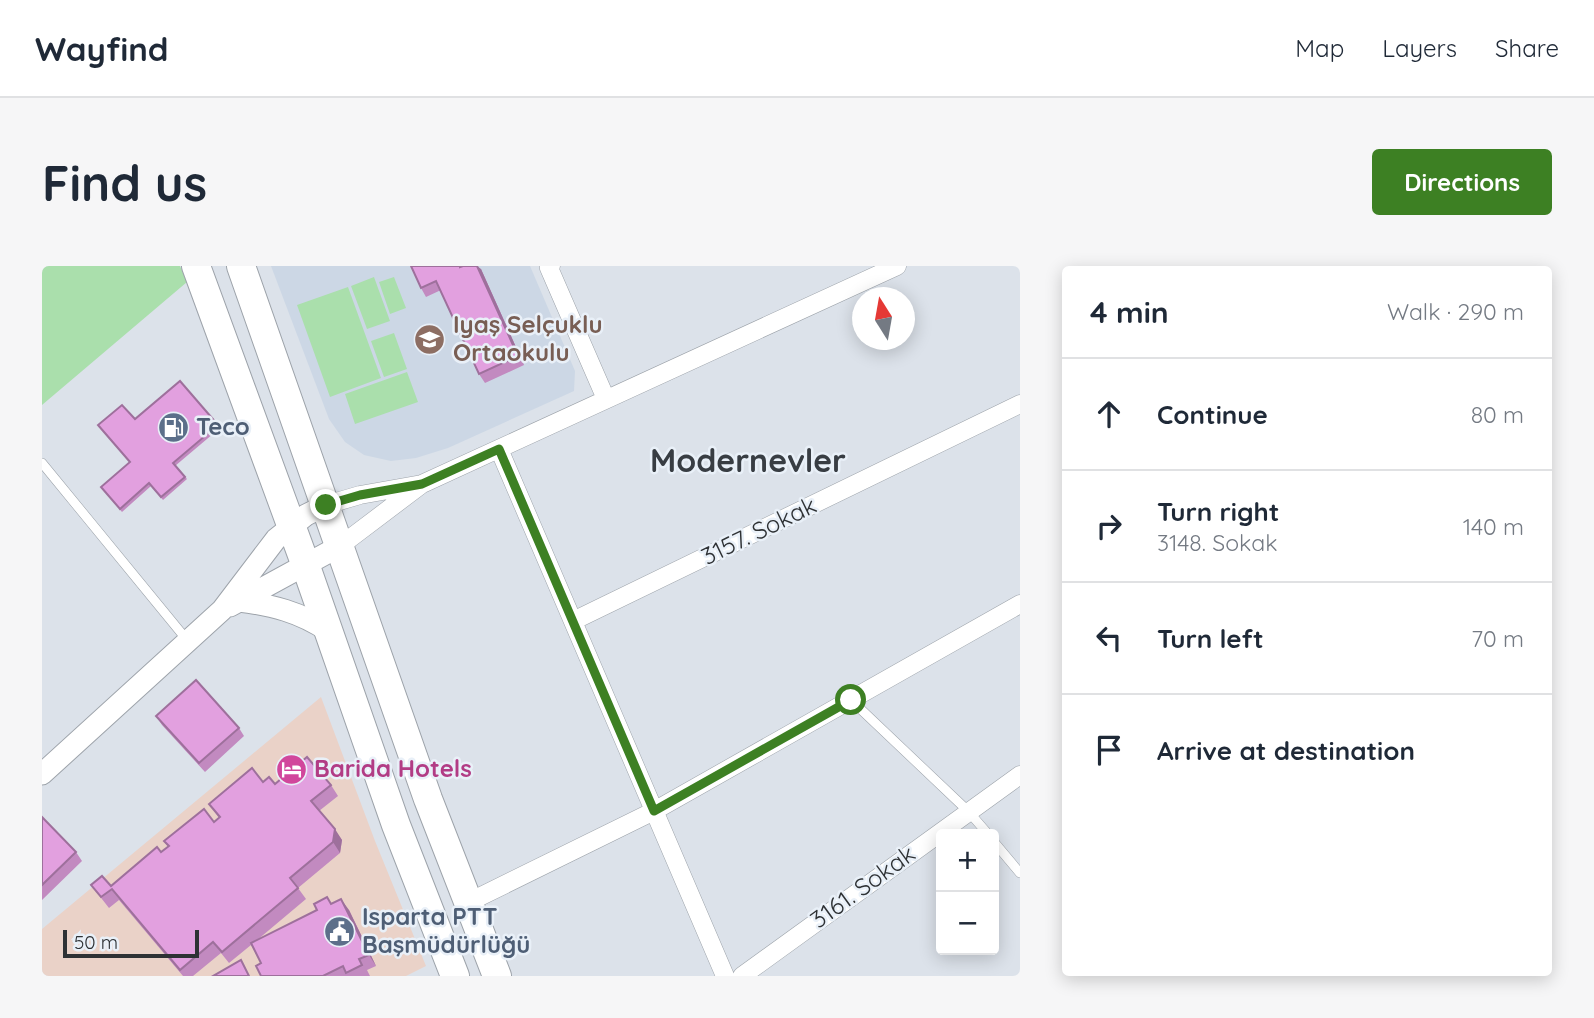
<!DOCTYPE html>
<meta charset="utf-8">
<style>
:root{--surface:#fff;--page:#f6f6f7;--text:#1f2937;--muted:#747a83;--line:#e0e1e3;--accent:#3d8023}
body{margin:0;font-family:Quicksand,sans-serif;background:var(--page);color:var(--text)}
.controls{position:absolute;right:21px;bottom:21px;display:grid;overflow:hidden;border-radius:7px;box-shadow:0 4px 18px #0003}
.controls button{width:63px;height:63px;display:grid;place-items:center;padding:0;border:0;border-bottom:2px solid var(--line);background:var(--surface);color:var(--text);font:35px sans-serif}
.compass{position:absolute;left:810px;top:21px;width:63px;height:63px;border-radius:50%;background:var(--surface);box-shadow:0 4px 18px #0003;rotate:349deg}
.scale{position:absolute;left:21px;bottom:18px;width:136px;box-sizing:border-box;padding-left:7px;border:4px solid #2e3134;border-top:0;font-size:19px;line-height:24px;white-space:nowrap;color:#2e3134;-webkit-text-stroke:5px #e9f0f8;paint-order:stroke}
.stop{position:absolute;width:21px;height:21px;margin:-16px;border:5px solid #3d8023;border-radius:50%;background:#fff}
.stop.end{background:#3d8023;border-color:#fff;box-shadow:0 2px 7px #0008}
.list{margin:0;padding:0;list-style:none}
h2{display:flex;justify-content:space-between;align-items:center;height:91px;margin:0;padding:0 28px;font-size:30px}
h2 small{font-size:23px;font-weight:400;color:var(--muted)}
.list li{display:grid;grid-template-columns:46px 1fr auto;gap:21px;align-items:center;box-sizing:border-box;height:112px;padding:0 28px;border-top:2px solid var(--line)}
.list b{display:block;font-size:26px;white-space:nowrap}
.list p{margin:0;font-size:23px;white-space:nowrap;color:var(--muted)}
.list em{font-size:23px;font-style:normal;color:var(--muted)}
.icon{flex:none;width:38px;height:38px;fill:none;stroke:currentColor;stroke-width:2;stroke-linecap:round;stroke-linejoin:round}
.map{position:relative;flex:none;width:978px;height:710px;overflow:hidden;border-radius:7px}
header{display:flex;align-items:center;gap:42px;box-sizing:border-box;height:98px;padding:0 35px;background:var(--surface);border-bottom:2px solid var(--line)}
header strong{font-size:33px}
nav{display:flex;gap:38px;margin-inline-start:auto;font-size:24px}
.intro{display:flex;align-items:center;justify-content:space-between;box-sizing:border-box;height:168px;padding:0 42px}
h1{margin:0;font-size:49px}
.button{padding:18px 32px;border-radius:7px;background:var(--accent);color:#fff;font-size:24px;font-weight:700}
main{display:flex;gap:42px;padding:0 42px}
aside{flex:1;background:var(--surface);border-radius:7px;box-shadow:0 4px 18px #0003}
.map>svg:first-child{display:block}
</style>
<header>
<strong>Wayfind</strong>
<nav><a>Map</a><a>Layers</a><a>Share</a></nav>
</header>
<div class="intro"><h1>Find us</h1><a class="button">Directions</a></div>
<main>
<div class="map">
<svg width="978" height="710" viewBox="0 0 978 710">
<rect width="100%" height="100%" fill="#dce2ea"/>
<path fill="#ead2c8" d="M279 431 333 575 384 700 364 710H0V663Z"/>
<path fill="#ccd7e5" d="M229 0H488L533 105 532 125 406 182 374 192 349 195 322 189 303 176 287 153Z"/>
<path fill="#aadfac" d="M0 0H138L145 16 0 139Z
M332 11 348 55 325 63 309 20Z
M352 11 364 42 348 48 337 16Z
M306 21 339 112 288 131 255 39Z
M352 67 365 103 342 111 329 75Z
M365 106 376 136 313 158 303 128Z"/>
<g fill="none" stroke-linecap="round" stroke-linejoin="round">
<defs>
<path id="service" d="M0 197 145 374
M809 434 926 545 946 568
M952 576 978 607"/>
<path id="minor" d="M509 0 507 2 564 133
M457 183 683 710
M284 239 318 229 380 218
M298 280 380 218 855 0
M531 355 978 138
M425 637 612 545 978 338
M700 710 978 509"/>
<path id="tertiary" d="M197 335C230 339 258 346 286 365
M188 340 298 280
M0 508 180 344 234 273 264 249 284 239"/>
<path id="primary" d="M154 0 260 289 354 559 413 710
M199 0 386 533 455 710"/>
</defs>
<use href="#service" stroke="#9da3aa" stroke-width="10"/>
<use href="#minor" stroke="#9da3aa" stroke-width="19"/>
<use href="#tertiary" stroke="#9da3aa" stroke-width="23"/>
<use href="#primary" stroke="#9da3aa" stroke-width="30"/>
<use href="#service" stroke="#fff" stroke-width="9"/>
<use href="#minor" stroke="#fff" stroke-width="18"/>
<use href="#tertiary" stroke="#fff" stroke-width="21"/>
<use href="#primary" stroke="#fff" stroke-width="28"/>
</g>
<path fill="#c28ac0" d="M369 0 439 3 482 99 443 117 437 108 399 24 384 31 379 22Z
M93 153 176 159 178 162 133 200 145 213 121 234 109 220 80 246 59 221 88 196Z
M114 450 197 462 202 470 163 506 120 459Z
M221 516 233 518 289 519 296 530 277 545 300 574 298 587 256 622 264 633 214 675 290 638 307 644 334 700 325 704 328 710H219V697L209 679 187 697 179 687 151 710H141L77 634 67 642 49 619 69 620 119 586 126 581 122 575 172 556 177 552 167 538Z
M0 551 34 586 40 595 0 634Z"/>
<path fill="#9e709c" d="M435 0 439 3 482 99 476 90Z
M293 563 300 574 298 587 291 576Z
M299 633 307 644 334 700 327 689Z"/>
<path fill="#e2a0df" stroke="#9e709c" stroke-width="2" d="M369 0H418V1L421 0H435L476 90 437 108 394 15 379 22Z
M138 115 176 159 131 197 143 211 119 231 107 217 78 243 59 221 88 196 56 159 80 139 93 153Z
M154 414 197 462 157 497 114 450Z
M265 491 289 519 269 535 293 563 291 576 248 612 256 622 180 686 171 676 138 704 70 623 59 631 49 619 60 610 69 620 115 581 119 586 127 580 122 575 162 543 172 556 178 551 167 538 210 502 221 516 227 511 233 518Z
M0 551 34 586 0 619Z
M285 631 289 638 299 633 327 689 317 693 320 699 304 707 301 700 281 710H219L214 700 219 697 209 677 275 644 272 638Z
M199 694 207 710H171Z"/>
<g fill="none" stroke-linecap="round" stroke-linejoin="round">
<path stroke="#3d8023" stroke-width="9" d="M284 239 318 229 380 218 457 183 612 545 809 434"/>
</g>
<defs>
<symbol id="school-disc" viewBox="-11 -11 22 22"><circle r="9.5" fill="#8d6e63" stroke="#e9f0f8"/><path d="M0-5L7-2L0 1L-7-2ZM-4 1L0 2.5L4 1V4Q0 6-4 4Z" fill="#fff"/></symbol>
<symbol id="fuel-disc" viewBox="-11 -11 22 22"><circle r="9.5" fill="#5c6f8a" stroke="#e9f0f8"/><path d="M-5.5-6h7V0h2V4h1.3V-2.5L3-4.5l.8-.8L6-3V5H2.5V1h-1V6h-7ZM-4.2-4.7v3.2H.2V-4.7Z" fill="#fff"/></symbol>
<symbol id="hotel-disc" viewBox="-11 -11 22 22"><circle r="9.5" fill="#d1479c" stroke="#e9f0f8"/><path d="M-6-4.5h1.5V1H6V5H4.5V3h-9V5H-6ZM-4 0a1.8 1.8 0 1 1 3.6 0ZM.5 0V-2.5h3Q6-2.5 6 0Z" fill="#fff"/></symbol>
<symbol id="civic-disc" viewBox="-11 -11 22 22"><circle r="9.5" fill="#5c6f8a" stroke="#e9f0f8"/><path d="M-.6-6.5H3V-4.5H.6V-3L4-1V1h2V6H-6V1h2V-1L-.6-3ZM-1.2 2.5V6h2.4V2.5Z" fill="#fff"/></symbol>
</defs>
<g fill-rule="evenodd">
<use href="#school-disc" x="370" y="56" width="35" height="35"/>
<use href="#fuel-disc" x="114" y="144" width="35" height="35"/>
<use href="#hotel-disc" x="232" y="486" width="35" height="35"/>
<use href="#civic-disc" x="280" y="648" width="35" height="35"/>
</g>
<g text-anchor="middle" stroke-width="5" stroke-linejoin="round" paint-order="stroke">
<g font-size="24" font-weight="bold" fill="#785e54" stroke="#e9f0f8" text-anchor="start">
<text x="411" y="67">Iyaş Selçuklu<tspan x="411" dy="28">Ortaokulu</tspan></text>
</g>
<g font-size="24" font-weight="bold" fill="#4e5e75" stroke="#e9f0f8" text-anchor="start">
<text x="154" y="169">Teco</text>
<text x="320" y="659">Isparta PTT<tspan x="320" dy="28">Başmüdürlüğü</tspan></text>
</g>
<g font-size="24" fill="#2e3134" stroke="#e9f0f8">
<text transform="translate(717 265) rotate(-26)" y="8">3157. Sokak</text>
<text transform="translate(821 621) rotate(-36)" y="8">3161. Sokak</text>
</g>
<g font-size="24" font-weight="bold" fill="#b23c85" stroke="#e9f0f8" text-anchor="start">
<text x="272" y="511">Barida Hotels</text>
</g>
<g font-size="32" font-weight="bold" fill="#383d43" stroke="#e9f0f8">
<text x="706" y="206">Modernevler</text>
</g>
</g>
</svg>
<div class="controls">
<button>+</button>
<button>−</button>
</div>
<svg class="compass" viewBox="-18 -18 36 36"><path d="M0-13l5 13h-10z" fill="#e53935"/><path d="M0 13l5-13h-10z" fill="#747a83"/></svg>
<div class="scale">50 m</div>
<div class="stop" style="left:809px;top:434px"></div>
<div class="stop end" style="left:284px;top:239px"></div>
</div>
<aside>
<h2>4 min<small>Walk · 290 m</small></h2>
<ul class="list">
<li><svg class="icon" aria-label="ahead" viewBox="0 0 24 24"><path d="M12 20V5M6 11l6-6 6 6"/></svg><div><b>Continue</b></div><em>80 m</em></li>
<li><svg class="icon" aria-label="right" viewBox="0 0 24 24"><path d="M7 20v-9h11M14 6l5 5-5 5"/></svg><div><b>Turn right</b><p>3148. Sokak</p></div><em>140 m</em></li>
<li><svg class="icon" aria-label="left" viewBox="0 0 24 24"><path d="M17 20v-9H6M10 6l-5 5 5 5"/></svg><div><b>Turn left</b></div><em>70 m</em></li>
<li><svg class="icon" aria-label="arrive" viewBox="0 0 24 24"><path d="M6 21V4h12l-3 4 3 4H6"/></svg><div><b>Arrive at destination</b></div></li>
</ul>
</aside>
</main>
